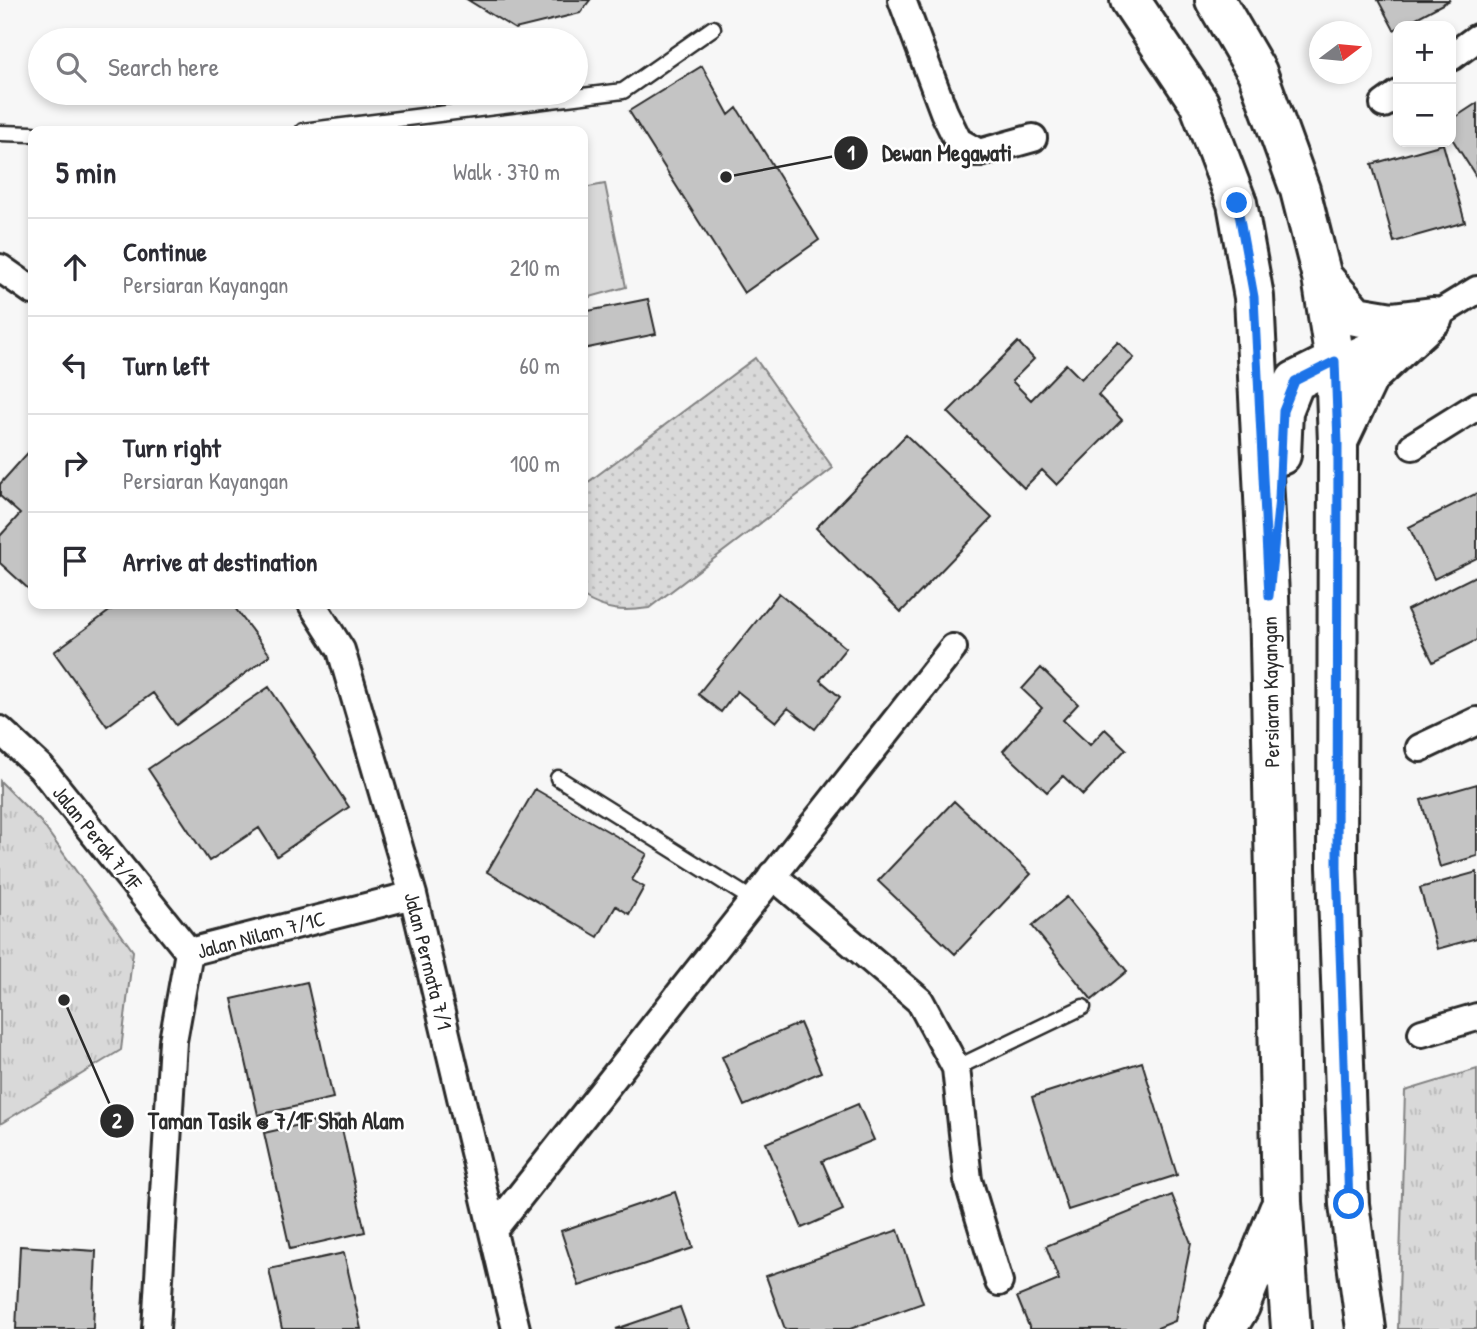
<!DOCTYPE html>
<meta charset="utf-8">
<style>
:root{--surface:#fff;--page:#f2f2f3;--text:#2b2b33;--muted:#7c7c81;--line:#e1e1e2}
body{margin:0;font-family:"Patrick Hand",sans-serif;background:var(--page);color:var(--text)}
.controls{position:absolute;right:21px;top:21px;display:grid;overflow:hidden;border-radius:14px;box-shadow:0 4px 10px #0003}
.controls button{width:63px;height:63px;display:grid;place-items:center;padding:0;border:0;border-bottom:2px solid var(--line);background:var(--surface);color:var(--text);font:35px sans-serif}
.compass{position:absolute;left:1309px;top:21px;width:63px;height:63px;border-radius:50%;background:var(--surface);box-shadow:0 4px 10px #0003;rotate:74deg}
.stop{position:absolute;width:21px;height:21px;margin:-16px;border:5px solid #1a73e8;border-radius:50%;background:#fff}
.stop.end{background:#1a73e8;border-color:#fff;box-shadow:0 2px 7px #0008}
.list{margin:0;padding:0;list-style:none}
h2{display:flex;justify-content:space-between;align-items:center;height:91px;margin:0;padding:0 28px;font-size:30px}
h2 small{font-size:23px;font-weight:400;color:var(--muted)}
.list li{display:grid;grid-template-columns:46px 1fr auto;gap:21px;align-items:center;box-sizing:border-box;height:98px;padding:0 28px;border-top:2px solid var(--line)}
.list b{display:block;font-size:26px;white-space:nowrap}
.list p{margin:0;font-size:23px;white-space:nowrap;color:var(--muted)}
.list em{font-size:23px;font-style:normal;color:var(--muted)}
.icon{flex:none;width:38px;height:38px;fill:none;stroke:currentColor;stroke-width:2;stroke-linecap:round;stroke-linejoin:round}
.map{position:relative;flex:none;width:1477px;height:1329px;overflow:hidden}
.search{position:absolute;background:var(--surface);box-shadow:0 4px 10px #0003;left:28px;top:28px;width:560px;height:77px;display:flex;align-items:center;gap:18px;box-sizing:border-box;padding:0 24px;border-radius:38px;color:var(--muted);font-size:26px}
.panel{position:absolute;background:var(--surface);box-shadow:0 4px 10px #0003;left:28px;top:126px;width:560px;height:483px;border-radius:14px}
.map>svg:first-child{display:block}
</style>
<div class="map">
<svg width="1477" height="1329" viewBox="0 0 1477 1329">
<defs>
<pattern id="grass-dots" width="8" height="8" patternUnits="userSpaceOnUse" patternTransform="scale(1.75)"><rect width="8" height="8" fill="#d9d9d9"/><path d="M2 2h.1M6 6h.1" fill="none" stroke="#bababa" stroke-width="1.8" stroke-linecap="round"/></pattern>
<pattern id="park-tufts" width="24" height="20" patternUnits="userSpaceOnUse" patternTransform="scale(1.75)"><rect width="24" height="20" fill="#d9d9d9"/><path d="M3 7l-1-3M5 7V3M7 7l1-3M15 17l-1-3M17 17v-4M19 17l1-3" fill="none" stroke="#bababa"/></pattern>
</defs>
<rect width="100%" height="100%" fill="#f7f7f7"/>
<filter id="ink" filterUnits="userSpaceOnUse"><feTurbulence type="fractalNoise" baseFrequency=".0143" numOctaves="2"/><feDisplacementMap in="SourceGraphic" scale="14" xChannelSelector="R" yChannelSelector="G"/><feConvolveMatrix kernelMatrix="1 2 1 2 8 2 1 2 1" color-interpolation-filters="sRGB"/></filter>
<g filter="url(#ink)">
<path fill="url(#grass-dots)" stroke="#828282" stroke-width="2" d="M755 358 833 468 649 608C623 612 606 611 583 597V486Z"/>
<path fill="url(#park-tufts)" stroke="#828282" stroke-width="2" d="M0 781 41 822 133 951 121 1050 0 1124Z
M1477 1069V1329H1398L1405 1091Z"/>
<path fill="#d9d9d9" stroke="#828282" stroke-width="2" d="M605 184 626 287 583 299V188Z"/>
<path fill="#c4c4c4" stroke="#2b2b2b" stroke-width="2" d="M468 0H590L580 13 515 29Z
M1378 0H1450L1394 30Z
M702 66 729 115 737 108 819 240 744 293 629 111Z
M1477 103V178L1451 137V120Z
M1443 144 1465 222 1394 242 1372 164Z
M648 299 656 334 583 349V312Z
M1018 342 1034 359 1012 381 1031 400 1066 364 1081 379 1118 342 1134 358 1098 395 1122 420 1057 485 1042 470 1024 488 948 412Z
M906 435 992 518 901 612 816 528Z
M33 447V593L0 563V536L20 514 0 496V484Z
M1477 493V558L1434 579 1409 527Z
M1477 575V640L1433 662 1407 610Z
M779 593 846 648 820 680 840 697 815 729 788 708 776 722 737 691 721 712 698 694Z
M119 604H232L270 655 176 725 153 693 107 726 54 652Z
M1041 668 1078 704 1063 720 1090 745 1105 729 1126 749 1083 795 1063 776 1047 792 1003 751 1042 708 1022 689Z
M269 687 349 807 277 856 259 828 209 861 148 769Z
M1477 784V856L1440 867 1421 800Z
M535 789 647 854 632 880 644 887 629 914 616 906 598 937 487 872Z
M954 801 1031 874 955 954 878 881Z
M1477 872V938L1437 949 1420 888Z
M1067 897 1127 971 1092 1000 1032 926Z
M307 982 333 1098 258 1115 232 999Z
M800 1023 821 1072 744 1106 722 1057Z
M1142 1062 1177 1175 1068 1210 1032 1097Z
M858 1104 874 1140 822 1161 843 1210 802 1228 766 1143Z
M339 1116 365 1232 290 1249 264 1133Z
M675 1192 693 1248 579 1286 561 1231Z
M1172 1195 1191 1243 1175 1321 1155 1329H1030L1017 1297 1059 1280 1046 1246Z
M898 1230 923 1303 850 1329H785L766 1276Z
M20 1246 96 1251 93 1329H16Z
M344 1253 361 1329H282L269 1269Z
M680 1307 688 1329H616Z"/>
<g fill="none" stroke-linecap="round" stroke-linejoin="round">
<defs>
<path id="service" d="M303 131 623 91 713 28
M0 133 33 134
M558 778 753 900
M956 1068 1083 1007"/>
<path id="minor" d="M902 0 944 112 958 141 979 153 1033 138
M1451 57 1477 38
M1384 104 1398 94
M0 268 33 291
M1335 361 1433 317 1477 290
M1413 446 1477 406
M312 604 341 650 413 895 516 1329
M0 730 41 768 189 952
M1420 748 1477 721
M772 875 920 1001 956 1068 968 1180 999 1282
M1422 1033 1477 1017
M493 1230 953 648
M156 1329 173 1041 189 952 413 895"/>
<path id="primary" d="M1130 0 1199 103 1237 203 1254 297 1269 596 1282 1202 1291 1329
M1215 0 1257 72 1300 190 1322 277 1335 361 1338 443 1337 867 1349 1204 1366 1329
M1322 277 1356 316 1392 322 1433 317
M1340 437 1369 376 1433 317
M1281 455 1283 411 1295 381 1335 361
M1226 1329 1240 1306 1279 1210"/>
</defs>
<use href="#service" stroke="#2b2b2b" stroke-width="19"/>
<use href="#minor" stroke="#2b2b2b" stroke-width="32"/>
<use href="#primary" stroke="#2b2b2b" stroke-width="44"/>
<use href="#service" stroke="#fff" stroke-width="14"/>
<use href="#minor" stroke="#fff" stroke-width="26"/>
<use href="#primary" stroke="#fff" stroke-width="38"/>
</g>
</g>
<g fill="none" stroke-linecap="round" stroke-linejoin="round" filter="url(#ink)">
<path stroke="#1a73e8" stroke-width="9" d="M1237 203 1254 297 1269 596 1279 498 1283 411 1295 381 1335 361 1338 443 1337 867 1349 1204"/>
</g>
<g text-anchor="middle" stroke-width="5" stroke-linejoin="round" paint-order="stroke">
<g font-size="21" fill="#2b2b2b" stroke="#fff">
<text transform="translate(1271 692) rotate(-91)" y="7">Persiaran Kayangan</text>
<text transform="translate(97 838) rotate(51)" y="7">Jalan Perak 7/1F</text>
<text transform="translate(261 935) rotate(-15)" y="7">Jalan Nilam 7/1C</text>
<text transform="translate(428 961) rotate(76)" y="7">Jalan Permata 7/1</text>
</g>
</g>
<path fill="none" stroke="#2b2b2b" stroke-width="2.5" d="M726 177L851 153M64 1000L117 1121"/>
<g fill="#2b2b2b" stroke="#fff" stroke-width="2.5">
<circle cx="726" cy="177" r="7"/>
<circle cx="64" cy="1000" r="7"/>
<circle cx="851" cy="153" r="18"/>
<circle cx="117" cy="1121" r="18"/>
</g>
<g font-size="21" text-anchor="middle" font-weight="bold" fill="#fff">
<text x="851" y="160">1</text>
<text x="117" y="1128">2</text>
</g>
<g font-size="23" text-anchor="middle" font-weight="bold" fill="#2b2b2b" stroke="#fff" stroke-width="5" stroke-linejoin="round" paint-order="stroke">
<text x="947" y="161">Dewan Megawati</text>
<text x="276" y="1129">Taman Tasik @ 7/1F Shah Alam</text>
</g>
</svg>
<div class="controls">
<button>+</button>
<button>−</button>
</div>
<svg class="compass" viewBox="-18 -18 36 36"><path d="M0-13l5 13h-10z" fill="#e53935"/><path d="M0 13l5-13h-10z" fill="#7c7c81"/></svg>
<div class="stop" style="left:1349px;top:1204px"></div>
<div class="stop end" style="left:1237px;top:203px"></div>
<div class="search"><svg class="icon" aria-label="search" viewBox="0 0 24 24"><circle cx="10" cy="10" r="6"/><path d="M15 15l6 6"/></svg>Search here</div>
<section class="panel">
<h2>5 min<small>Walk · 370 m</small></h2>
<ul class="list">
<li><svg class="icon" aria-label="ahead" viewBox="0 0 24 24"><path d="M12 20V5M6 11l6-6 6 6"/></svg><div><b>Continue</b><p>Persiaran Kayangan</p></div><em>210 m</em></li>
<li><svg class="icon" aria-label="left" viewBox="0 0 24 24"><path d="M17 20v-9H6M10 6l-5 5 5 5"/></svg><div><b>Turn left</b></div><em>60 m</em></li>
<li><svg class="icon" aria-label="right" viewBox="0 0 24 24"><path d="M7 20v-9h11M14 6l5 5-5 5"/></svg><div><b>Turn right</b><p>Persiaran Kayangan</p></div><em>100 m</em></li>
<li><svg class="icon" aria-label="arrive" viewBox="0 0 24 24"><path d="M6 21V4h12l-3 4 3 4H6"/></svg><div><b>Arrive at destination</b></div></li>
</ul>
</section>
</div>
